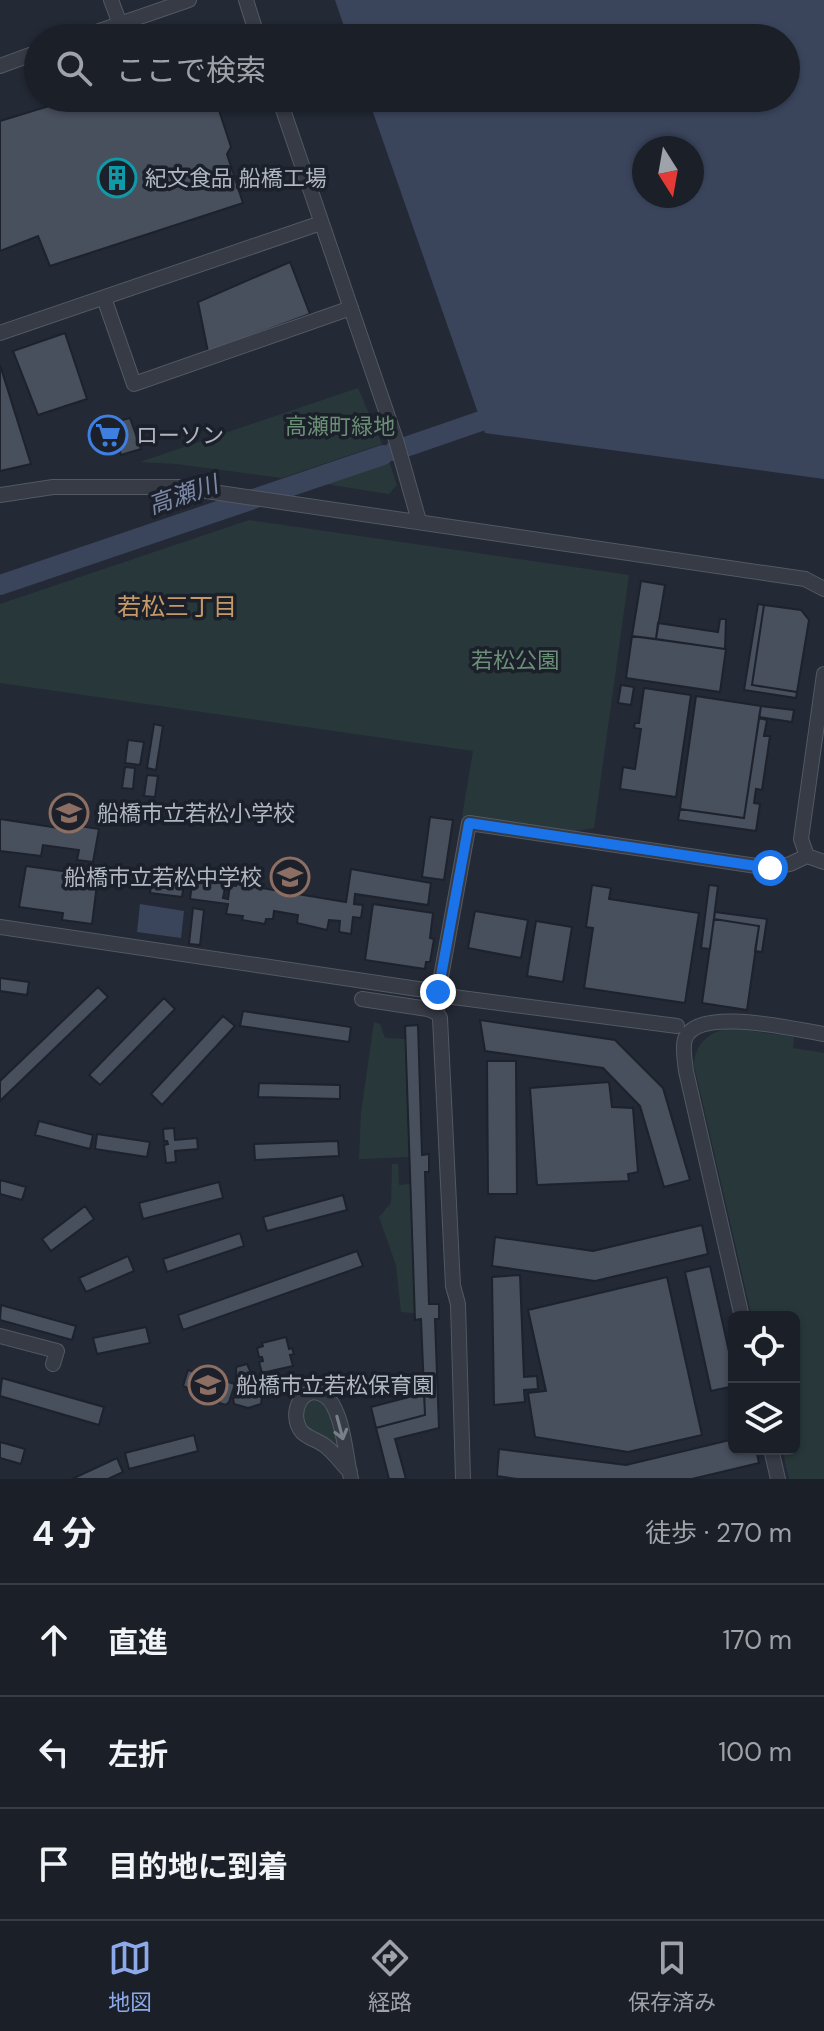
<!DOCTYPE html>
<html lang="ja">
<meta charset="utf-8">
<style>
:root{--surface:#1a1f28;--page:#232730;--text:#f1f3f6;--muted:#9fa2a8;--line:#383d45;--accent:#8da9ea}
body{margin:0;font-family:"DM Sans","Noto Sans JP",sans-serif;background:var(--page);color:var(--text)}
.controls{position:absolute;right:24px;bottom:24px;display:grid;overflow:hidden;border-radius:12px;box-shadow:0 2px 6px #0004}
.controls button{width:72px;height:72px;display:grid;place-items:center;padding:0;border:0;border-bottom:2px solid var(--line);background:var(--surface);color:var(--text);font:40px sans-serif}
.compass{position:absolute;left:632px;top:136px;width:72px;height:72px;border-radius:50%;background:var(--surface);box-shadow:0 2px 6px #0004;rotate:169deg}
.stop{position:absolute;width:24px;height:24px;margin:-18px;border:6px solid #1a73e8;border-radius:50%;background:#fff}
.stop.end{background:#1a73e8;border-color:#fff;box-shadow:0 2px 8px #0008}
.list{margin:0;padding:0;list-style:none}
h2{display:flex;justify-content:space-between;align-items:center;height:104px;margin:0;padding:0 32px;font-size:34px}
h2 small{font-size:26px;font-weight:400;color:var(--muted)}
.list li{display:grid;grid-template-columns:52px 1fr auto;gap:24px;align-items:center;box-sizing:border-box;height:112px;padding:0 32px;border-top:2px solid var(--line)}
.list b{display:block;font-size:30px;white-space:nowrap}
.list em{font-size:26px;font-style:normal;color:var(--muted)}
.icon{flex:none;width:44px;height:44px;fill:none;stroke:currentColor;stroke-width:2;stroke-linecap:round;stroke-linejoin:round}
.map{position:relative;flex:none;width:824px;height:1479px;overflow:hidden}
.search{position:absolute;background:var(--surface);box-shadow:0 2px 6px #0004;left:24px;right:24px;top:24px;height:88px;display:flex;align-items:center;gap:20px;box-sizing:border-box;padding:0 28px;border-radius:44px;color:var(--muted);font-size:30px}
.sheet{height:440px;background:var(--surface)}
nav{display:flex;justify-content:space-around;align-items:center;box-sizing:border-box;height:112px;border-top:2px solid var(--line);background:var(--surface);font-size:22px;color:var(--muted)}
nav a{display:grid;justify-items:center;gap:4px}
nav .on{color:var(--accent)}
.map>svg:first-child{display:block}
</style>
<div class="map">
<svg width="824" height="1479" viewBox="0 0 824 1479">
<rect width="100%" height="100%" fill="#232935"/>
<path fill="#28383a" d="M358 388 382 444 282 478 176 464 140 462Z
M389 462 397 485 389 494 325 484Z
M249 520 629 575 594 828 568 832 462 817 473 751 0 683V604Z
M374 1022 380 1024 385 1038 405 1039 409 1157 359 1159 361 1113Z
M731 1028 794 1037 793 1048 824 1053V1479H789L782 1449H794V1317H752L694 1065C695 1043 710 1031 731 1028Z
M392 1164H398L399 1185 410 1184 414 1313 401 1312 396 1265 379 1217 391 1203Z
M315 1398C332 1408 337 1433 341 1452L306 1429 301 1415 306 1401Z"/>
<path fill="#3a455c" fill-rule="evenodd" d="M335 0H824V479L485 433 368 98H786V38H348ZM644 148H692V196H644Z
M140 904 184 911 181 938 137 932Z"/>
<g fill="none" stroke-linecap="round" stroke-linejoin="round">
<path stroke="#3a455c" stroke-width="20" d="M394 451 504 413
M0 585 383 455"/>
</g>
<path fill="#484f5d" stroke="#1d222c" stroke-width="2" d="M75 98H215L231 147 227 154 243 203 50 266 38 236 0 251V121Z
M290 262 310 314 208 352 198 302Z
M65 333 87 399 38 415 13 351Z
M0 365 31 464 0 471Z
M130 418 141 449 121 455 111 423Z
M641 581 665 585 656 639 632 636Z
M758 604 764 605 752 685 797 692 796 698 744 690Z
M764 605 801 610 809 620 797 692 752 685Z
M720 619H726L725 649 656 639 658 623 718 632Z
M632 636 726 649 720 692 626 678Z
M621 685 634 687 631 705 618 703Z
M644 688 691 695 676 797 620 789 623 767 635 769 641 729 634 728 635 723H639Z
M696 696 761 706 744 818 680 809Z
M761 706 794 710 792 722 759 717Z
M759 718 767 720 764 736H770L762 790 756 789 754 803 760 804 756 831 678 820 680 809 744 818Z
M154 724 163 726 156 770 147 768Z
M128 740 144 742 140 765 125 763Z
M125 767 135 768 133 789 122 788Z
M147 775 158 776 155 797 144 796Z
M430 817 453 820 444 880 422 877Z
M0 819 66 829 67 824 99 829 93 862 77 860 79 850 43 845 41 856 0 851Z
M26 866 98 876 92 924 62 920 63 913 19 907Z
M351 869 431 883 428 905 355 894 354 904 363 905 361 918 353 917 351 934 339 932 340 921 329 920 327 930 297 923 298 915 274 911 273 919H266L265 924 242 920 243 916 226 914 228 904 190 899 193 878 226 883 223 898 228 899 230 885 236 886 237 884 346 902Z
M153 872 185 876 182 897 150 893Z
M592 885 611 888 609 899 699 913 685 1003 584 988 593 928 586 927Z
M709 885 718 886 710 949 701 948Z
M373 904 433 913 430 938 434 939 430 962H426L425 969 365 960Z
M193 908 204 910 200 945 189 944Z
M475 911 528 920 521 958 468 948Z
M715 912 767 919 762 952 755 951 759 926 714 919Z
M714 919 759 926 747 1010 702 1003Z
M536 921 572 927 563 982 527 976Z
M0 978 29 982 27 995 0 991Z
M98 987 108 997 0 1101V1081Z
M164 998 175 1009 100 1085 89 1075Z
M243 1011 351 1027 349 1042 240 1026Z
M223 1016 235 1026 162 1105 151 1094Z
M480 1020 615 1040 663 1088 690 1180 664 1187 640 1106 603 1068 485 1051Z
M418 1025 422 1155 429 1154V1172H425L429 1304H439V1319H435L439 1428 395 1439 406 1479H389L376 1428 425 1415 421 1319 415 1320 405 1026Z
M487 1061H516L517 1194H488Z
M609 1082 612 1107 633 1108 638 1172 628 1174 629 1181 537 1185 530 1088Z
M259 1083 340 1085V1099L258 1097Z
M39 1121 93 1135 90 1149 35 1135Z
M174 1128 175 1140 197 1138 198 1149 175 1151 176 1162 166 1163 164 1145 168 1144 167 1141H164L163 1129Z
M97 1134 150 1142 147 1157 95 1149Z
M338 1141 339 1156 255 1160 254 1144Z
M0 1180 26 1187 22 1200 0 1194Z
M219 1182 223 1198 143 1219 139 1203Z
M343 1195 347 1210 267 1231 263 1217Z
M85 1206 94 1219 51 1251 42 1239Z
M702 1225 708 1254 595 1281 492 1266 495 1237 593 1251Z
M240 1233 244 1246 167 1272 163 1259Z
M357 1251 363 1266 183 1330 178 1315Z
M128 1256 134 1271 86 1292 79 1278Z
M710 1266 734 1374V1386L711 1391 685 1272Z
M520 1275 524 1377 537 1376 538 1389 524 1390 525 1402 494 1405 492 1277Z
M667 1277 702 1435 628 1452 535 1437 528 1393 546 1391 528 1310Z
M1 1305 76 1326 72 1340 0 1320Z
M146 1327 150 1343 97 1354 93 1338Z
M286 1337 289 1349 292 1348 294 1354 290 1355 293 1366 262 1373 259 1362 263 1361 262 1357H259L257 1348 263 1346 262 1343Z
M247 1364 262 1397 261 1404 248 1408 234 1404 233 1398 237 1397 236 1367Z
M188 1370 235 1384 229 1402 226 1405 219 1403 220 1400 187 1390 188 1388 183 1386Z
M2 1378 104 1407 99 1425 0 1396Z
M424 1393 425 1415 376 1428 371 1407Z
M194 1435 198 1451 129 1469 125 1453Z
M734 1439V1449H756L759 1463 692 1479H517L497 1476 499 1449 626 1465Z
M0 1442 25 1449 21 1464 0 1458Z
M117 1458 123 1472 108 1479H72Z"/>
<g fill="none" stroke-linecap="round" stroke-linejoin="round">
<defs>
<path id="minor" d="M111 0 120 24
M246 0 258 38
M79 38 189 0
M0 66 38 52
M279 98 396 440 419 521
M104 298 134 384 351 308
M0 333 321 223
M0 495 53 487H179L805 579 824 589
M824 674 801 839 807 856 824 862
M0 927 438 992
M438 995 677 1026
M362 999 428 1009 437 1013 440 1018 453 1286 458 1304 463 1479
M437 1013 436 1004 469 823 770 868 790 864 807 856
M742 1317 686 1071C685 1061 682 1048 685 1039 697 1005 796 1030 824 1034
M0 1336 57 1351 53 1364
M771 1449 778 1479
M350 1472C341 1463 334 1452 324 1445 317 1440 308 1438 302 1432 287 1414 303 1381 325 1396 343 1408 346 1459 351 1479"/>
</defs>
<use href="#minor" stroke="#535963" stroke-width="16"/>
<use href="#minor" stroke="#363b45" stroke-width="14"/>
</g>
<defs><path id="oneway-shaft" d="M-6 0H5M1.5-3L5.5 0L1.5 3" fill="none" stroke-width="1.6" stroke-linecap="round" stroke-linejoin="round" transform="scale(2)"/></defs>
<use stroke="#797f8a" href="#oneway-shaft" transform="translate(340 1428) rotate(75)"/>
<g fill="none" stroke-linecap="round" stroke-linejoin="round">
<path stroke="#1a73e8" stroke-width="10" d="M438 992 469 823 770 868"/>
</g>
<defs>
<symbol id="building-ring" viewBox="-11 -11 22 22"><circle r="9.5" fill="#1b202a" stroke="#0f9aa8" stroke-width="1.5"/><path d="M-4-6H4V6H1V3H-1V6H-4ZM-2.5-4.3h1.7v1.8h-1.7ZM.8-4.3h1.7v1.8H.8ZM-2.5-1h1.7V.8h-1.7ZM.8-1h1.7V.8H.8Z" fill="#0f9aa8"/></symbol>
<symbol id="supermarket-ring" viewBox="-11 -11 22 22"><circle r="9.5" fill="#1b202a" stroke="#3f7fe0" stroke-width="1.5"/><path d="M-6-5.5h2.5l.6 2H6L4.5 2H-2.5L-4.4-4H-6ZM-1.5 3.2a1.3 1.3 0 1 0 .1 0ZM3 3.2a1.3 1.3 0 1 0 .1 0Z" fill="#3f7fe0"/></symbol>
<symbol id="school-ring" viewBox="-11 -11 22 22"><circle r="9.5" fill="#1b202a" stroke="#8d6e63" stroke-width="1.5"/><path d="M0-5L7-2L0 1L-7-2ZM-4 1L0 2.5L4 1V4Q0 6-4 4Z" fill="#8d6e63"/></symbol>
</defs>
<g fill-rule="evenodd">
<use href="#building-ring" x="95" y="156" width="44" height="44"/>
<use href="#supermarket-ring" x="86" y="413" width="44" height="44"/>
<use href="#school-ring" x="47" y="791" width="44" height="44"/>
<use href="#school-ring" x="268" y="855" width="44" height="44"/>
<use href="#school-ring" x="186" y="1363" width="44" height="44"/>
</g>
<g text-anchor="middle" stroke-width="7" stroke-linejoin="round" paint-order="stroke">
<g font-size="22" fill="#b0b6c2" stroke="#1b202a" text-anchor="start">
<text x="145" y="186">紀文食品 船橋工場</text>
<text x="136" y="443">ローソン</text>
<text x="97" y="821">船橋市立若松小学校</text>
<text x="262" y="885" text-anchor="end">船橋市立若松中学校</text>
<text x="236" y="1393">船橋市立若松保育園</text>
</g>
<g font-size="22" fill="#6b8f76" stroke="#1b202a">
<text x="340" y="434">高瀬町緑地</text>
<text x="515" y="668">若松公園</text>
</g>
<g font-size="24" font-style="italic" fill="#7c8aa7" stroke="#1b202a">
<text transform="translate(183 495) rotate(-19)" y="8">高瀬川</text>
</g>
<g font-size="24" fill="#c59968" stroke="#1b202a">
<text x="177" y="615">若松三丁目</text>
</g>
</g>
</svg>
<div class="controls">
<button><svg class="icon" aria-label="locate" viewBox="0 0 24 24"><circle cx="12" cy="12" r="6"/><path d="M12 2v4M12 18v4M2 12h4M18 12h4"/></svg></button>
<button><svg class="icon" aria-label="layers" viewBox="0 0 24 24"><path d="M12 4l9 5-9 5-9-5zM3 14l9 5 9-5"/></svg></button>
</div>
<svg class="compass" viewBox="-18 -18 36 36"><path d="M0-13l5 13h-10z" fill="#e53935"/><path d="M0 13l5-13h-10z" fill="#9fa2a8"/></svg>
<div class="stop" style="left:770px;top:868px"></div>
<div class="stop end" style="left:438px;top:992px"></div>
<div class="search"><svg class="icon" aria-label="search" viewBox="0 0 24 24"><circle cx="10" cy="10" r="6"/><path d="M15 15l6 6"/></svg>ここで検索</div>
</div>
<section class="sheet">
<h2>4 分<small>徒歩 · 270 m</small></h2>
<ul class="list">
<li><svg class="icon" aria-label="ahead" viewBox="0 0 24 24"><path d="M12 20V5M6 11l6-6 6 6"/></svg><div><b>直進</b></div><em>170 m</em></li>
<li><svg class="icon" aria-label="left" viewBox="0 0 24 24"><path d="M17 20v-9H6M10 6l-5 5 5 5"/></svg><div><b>左折</b></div><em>100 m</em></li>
<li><svg class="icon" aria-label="arrive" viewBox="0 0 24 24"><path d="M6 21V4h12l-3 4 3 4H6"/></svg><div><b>目的地に到着</b></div></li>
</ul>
</section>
<nav>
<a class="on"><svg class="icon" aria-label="map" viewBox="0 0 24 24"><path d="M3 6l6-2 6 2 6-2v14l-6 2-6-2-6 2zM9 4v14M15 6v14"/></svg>地図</a>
<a><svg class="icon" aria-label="directions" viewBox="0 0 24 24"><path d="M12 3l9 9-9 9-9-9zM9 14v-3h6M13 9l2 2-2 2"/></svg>経路</a>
<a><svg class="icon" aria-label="saved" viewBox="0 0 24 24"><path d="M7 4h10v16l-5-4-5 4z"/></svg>保存済み</a>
</nav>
